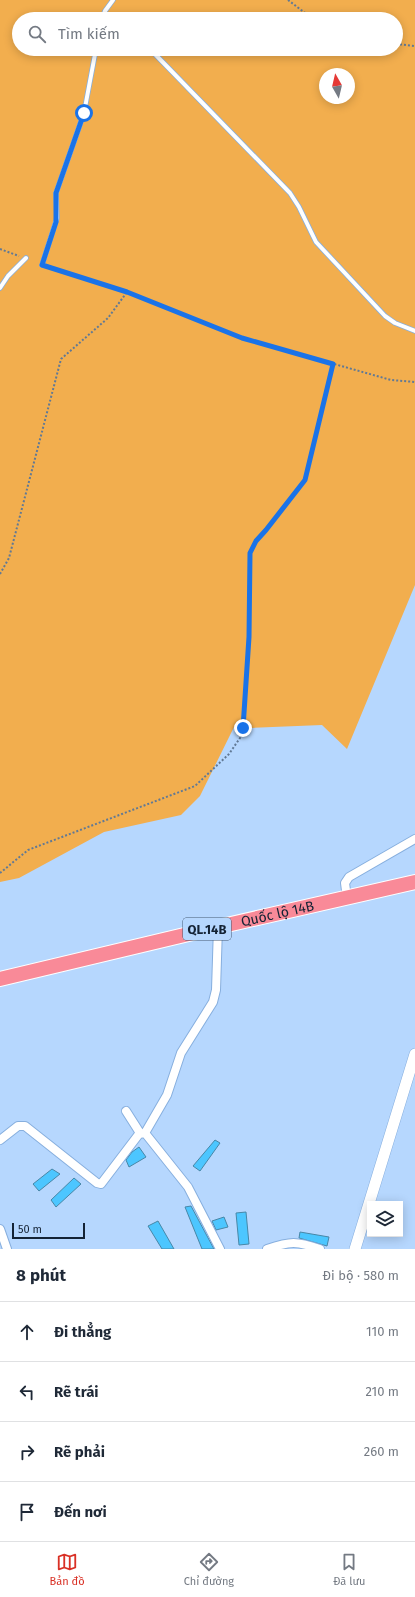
<!DOCTYPE html>
<html lang="vi">
<meta charset="utf-8">
<style>
:root{--surface:#fff;--page:#f2f2f3;--text:#1f2937;--muted:#747a83;--line:#e0e1e3;--accent:#d93025}
body{margin:0;font-family:"Fira Sans",sans-serif;background:var(--page);color:var(--text)}
.controls{position:absolute;right:12px;bottom:12px;display:grid;overflow:hidden;border-radius:0px;box-shadow:0 2px 10px #0003}
.controls button{width:36px;height:36px;display:grid;place-items:center;padding:0;border:0;border-bottom:1px solid var(--line);background:var(--surface);color:var(--text);font:20px sans-serif}
.compass{position:absolute;left:319px;top:68px;width:36px;height:36px;border-radius:50%;background:var(--surface);box-shadow:0 2px 10px #0003;rotate:352deg}
.scale{position:absolute;left:12px;bottom:10px;width:73px;box-sizing:border-box;padding-left:4px;border:2px solid #142335;border-top:0;font-size:11px;line-height:14px;white-space:nowrap;color:#142335;-webkit-text-stroke:3px #b6d7fe;paint-order:stroke}
.stop{position:absolute;width:12px;height:12px;margin:-9px;border:3px solid #1a73e8;border-radius:50%;background:#fff}
.stop.end{background:#1a73e8;border-color:#fff;box-shadow:0 1px 4px #0008}
.list{margin:0;padding:0;list-style:none}
h2{display:flex;justify-content:space-between;align-items:center;height:52px;margin:0;padding:0 16px;font-size:17px}
h2 small{font-size:13px;font-weight:400;color:var(--muted)}
.list li{display:grid;grid-template-columns:26px 1fr auto;gap:12px;align-items:center;box-sizing:border-box;height:60px;padding:0 16px;border-top:1px solid var(--line)}
.list b{display:block;font-size:15px;white-space:nowrap}
.list em{font-size:13px;font-style:normal;color:var(--muted)}
.icon{flex:none;width:22px;height:22px;fill:none;stroke:currentColor;stroke-width:2;stroke-linecap:round;stroke-linejoin:round}
.map{position:relative;flex:none;width:415px;height:1249px;overflow:hidden}
.search{position:absolute;background:var(--surface);box-shadow:0 2px 10px #0003;left:12px;right:12px;top:12px;height:44px;display:flex;align-items:center;gap:10px;box-sizing:border-box;padding:0 14px;border-radius:22px;color:var(--muted);font-size:15px}
.sheet{height:292px;background:var(--surface)}
nav{display:flex;justify-content:space-around;align-items:center;box-sizing:border-box;height:56px;border-top:1px solid var(--line);background:var(--surface);font-size:11px;color:var(--muted)}
nav a{display:grid;justify-items:center;gap:2px}
nav .on{color:var(--accent)}
.map>svg:first-child{display:block}
</style>
<div class="map">
<svg width="415" height="1249" viewBox="0 0 415 1249">
<rect width="100%" height="100%" fill="#b6d7fe"/>
<path fill="#f2ae4e" fill-rule="evenodd" d="M0 0H415V585L347 749 322 725 251 728 235 725 200 796 181 815 104 832 19 878 0 882ZM19 19H396V49H19ZM325 74H349V98H325Z"/>
<path fill="#4cc6ff" stroke="#4887a7" d="M215 1140 220 1143 200 1171 193 1166Z
M139 1147 146 1157 129 1167 126 1160 132 1152Z
M52 1169 60 1174 39 1191 33 1184Z
M74 1178 81 1184 56 1207 51 1200Z
M191 1206 214 1249H202L185 1207Z
M246 1212 249 1244 239 1245 236 1213Z
M224 1217 228 1227 216 1230 212 1221Z
M158 1221 174 1249H162L148 1226Z
M300 1232 329 1237 327 1246 299 1238Z"/>
<g fill="none" stroke-linecap="round" stroke-linejoin="round">
<defs>
<path id="lane" d="M102 19 105 11 113 0
M150 49 290 193 299 207 316 242 385 316 395 323 415 331
M42 265 57 218 56 193 84 113 96 49
M0 288 8 276 26 258"/>
<path id="street" d="M347 898 345 883 349 877 415 839
M126 1111 140 1133
M145 1133 167 1095 181 1053 213 1002 216 990 218 927
M0 1140 18 1126H25L97 1183 101 1184 139 1134 145 1133 188 1187 220 1249
M0 1229 7 1249
M267 1249C291 1241 296 1241 320 1249"/>
<path id="secondary" d="M355 1249 415 1054"/>
<g id="highway">
<path id="s1" d="M0 979 218 927 415 882"/>
</g>
</defs>
<use href="#lane" stroke="#87afde" stroke-width="5.5"/>
<use href="#street" stroke="#87afde" stroke-width="10"/>
<use href="#secondary" stroke="#87afde" stroke-width="12"/>
<use href="#highway" stroke="#fff" stroke-width="16"/>
<path stroke="#617995" stroke-width="2" stroke-dasharray="2 2" stroke-linecap="butt" d="M288 0 313 19
M396 44 415 46
M0 249 19 256
M47 266 127 292 242 338 391 380 415 382
M0 574 9 558 61 359 108 318 127 292
M0 873 28 850 195 786 229 754 240 738 243 728 249 637 250 553 256 541 266 530 305 480 333 364"/>
<use href="#lane" stroke="#fff" stroke-width="4"/>
<use href="#street" stroke="#fff" stroke-width="8"/>
<use href="#secondary" stroke="#fff" stroke-width="11"/>
<use href="#highway" stroke="#f98a98" stroke-width="14"/>
</g>
<g fill="none" stroke-linecap="round" stroke-linejoin="round">
<path stroke="#1a73e8" stroke-width="5" d="M84 113 56 193V222L42 265 127 292 242 338 333 364 305 480 266 530 256 541 250 553 249 637 243 728"/>
</g>
<g text-anchor="middle" stroke-width="3" stroke-linejoin="round" paint-order="stroke">
<rect fill="#b6d7fe" stroke="#455971" stroke-width="1" x="183" y="918" width="48" height="22" rx="3"/>
<g font-size="13" font-weight="bold" fill="#142335">
<text x="207" y="934">QL.14B</text>
</g>
<g font-size="14" fill="#142335" stroke="#b6d7fe">
<text dy="5" stroke="none"><textPath href="#s1" startOffset="285">Quốc lộ 14B</textPath></text>
</g>
</g>
</svg>
<div class="controls">
<button><svg class="icon" aria-label="layers" viewBox="0 0 24 24"><path d="M12 4l9 5-9 5-9-5zM3 14l9 5 9-5"/></svg></button>
</div>
<svg class="compass" viewBox="-18 -18 36 36"><path d="M0-13l5 13h-10z" fill="#e53935"/><path d="M0 13l5-13h-10z" fill="#747a83"/></svg>
<div class="scale">50 m</div>
<div class="stop" style="left:84px;top:113px"></div>
<div class="stop end" style="left:243px;top:728px"></div>
<div class="search"><svg class="icon" aria-label="search" viewBox="0 0 24 24"><circle cx="10" cy="10" r="6"/><path d="M15 15l6 6"/></svg>Tìm kiếm</div>
</div>
<section class="sheet">
<h2>8 phút<small>Đi bộ · 580 m</small></h2>
<ul class="list">
<li><svg class="icon" aria-label="ahead" viewBox="0 0 24 24"><path d="M12 20V5M6 11l6-6 6 6"/></svg><div><b>Đi thẳng</b></div><em>110 m</em></li>
<li><svg class="icon" aria-label="left" viewBox="0 0 24 24"><path d="M17 20v-9H6M10 6l-5 5 5 5"/></svg><div><b>Rẽ trái</b></div><em>210 m</em></li>
<li><svg class="icon" aria-label="right" viewBox="0 0 24 24"><path d="M7 20v-9h11M14 6l5 5-5 5"/></svg><div><b>Rẽ phải</b></div><em>260 m</em></li>
<li><svg class="icon" aria-label="arrive" viewBox="0 0 24 24"><path d="M6 21V4h12l-3 4 3 4H6"/></svg><div><b>Đến nơi</b></div></li>
</ul>
</section>
<nav>
<a class="on"><svg class="icon" aria-label="map" viewBox="0 0 24 24"><path d="M3 6l6-2 6 2 6-2v14l-6 2-6-2-6 2zM9 4v14M15 6v14"/></svg>Bản đồ</a>
<a><svg class="icon" aria-label="directions" viewBox="0 0 24 24"><path d="M12 3l9 9-9 9-9-9zM9 14v-3h6M13 9l2 2-2 2"/></svg>Chỉ đường</a>
<a><svg class="icon" aria-label="saved" viewBox="0 0 24 24"><path d="M7 4h10v16l-5-4-5 4z"/></svg>Đã lưu</a>
</nav>
